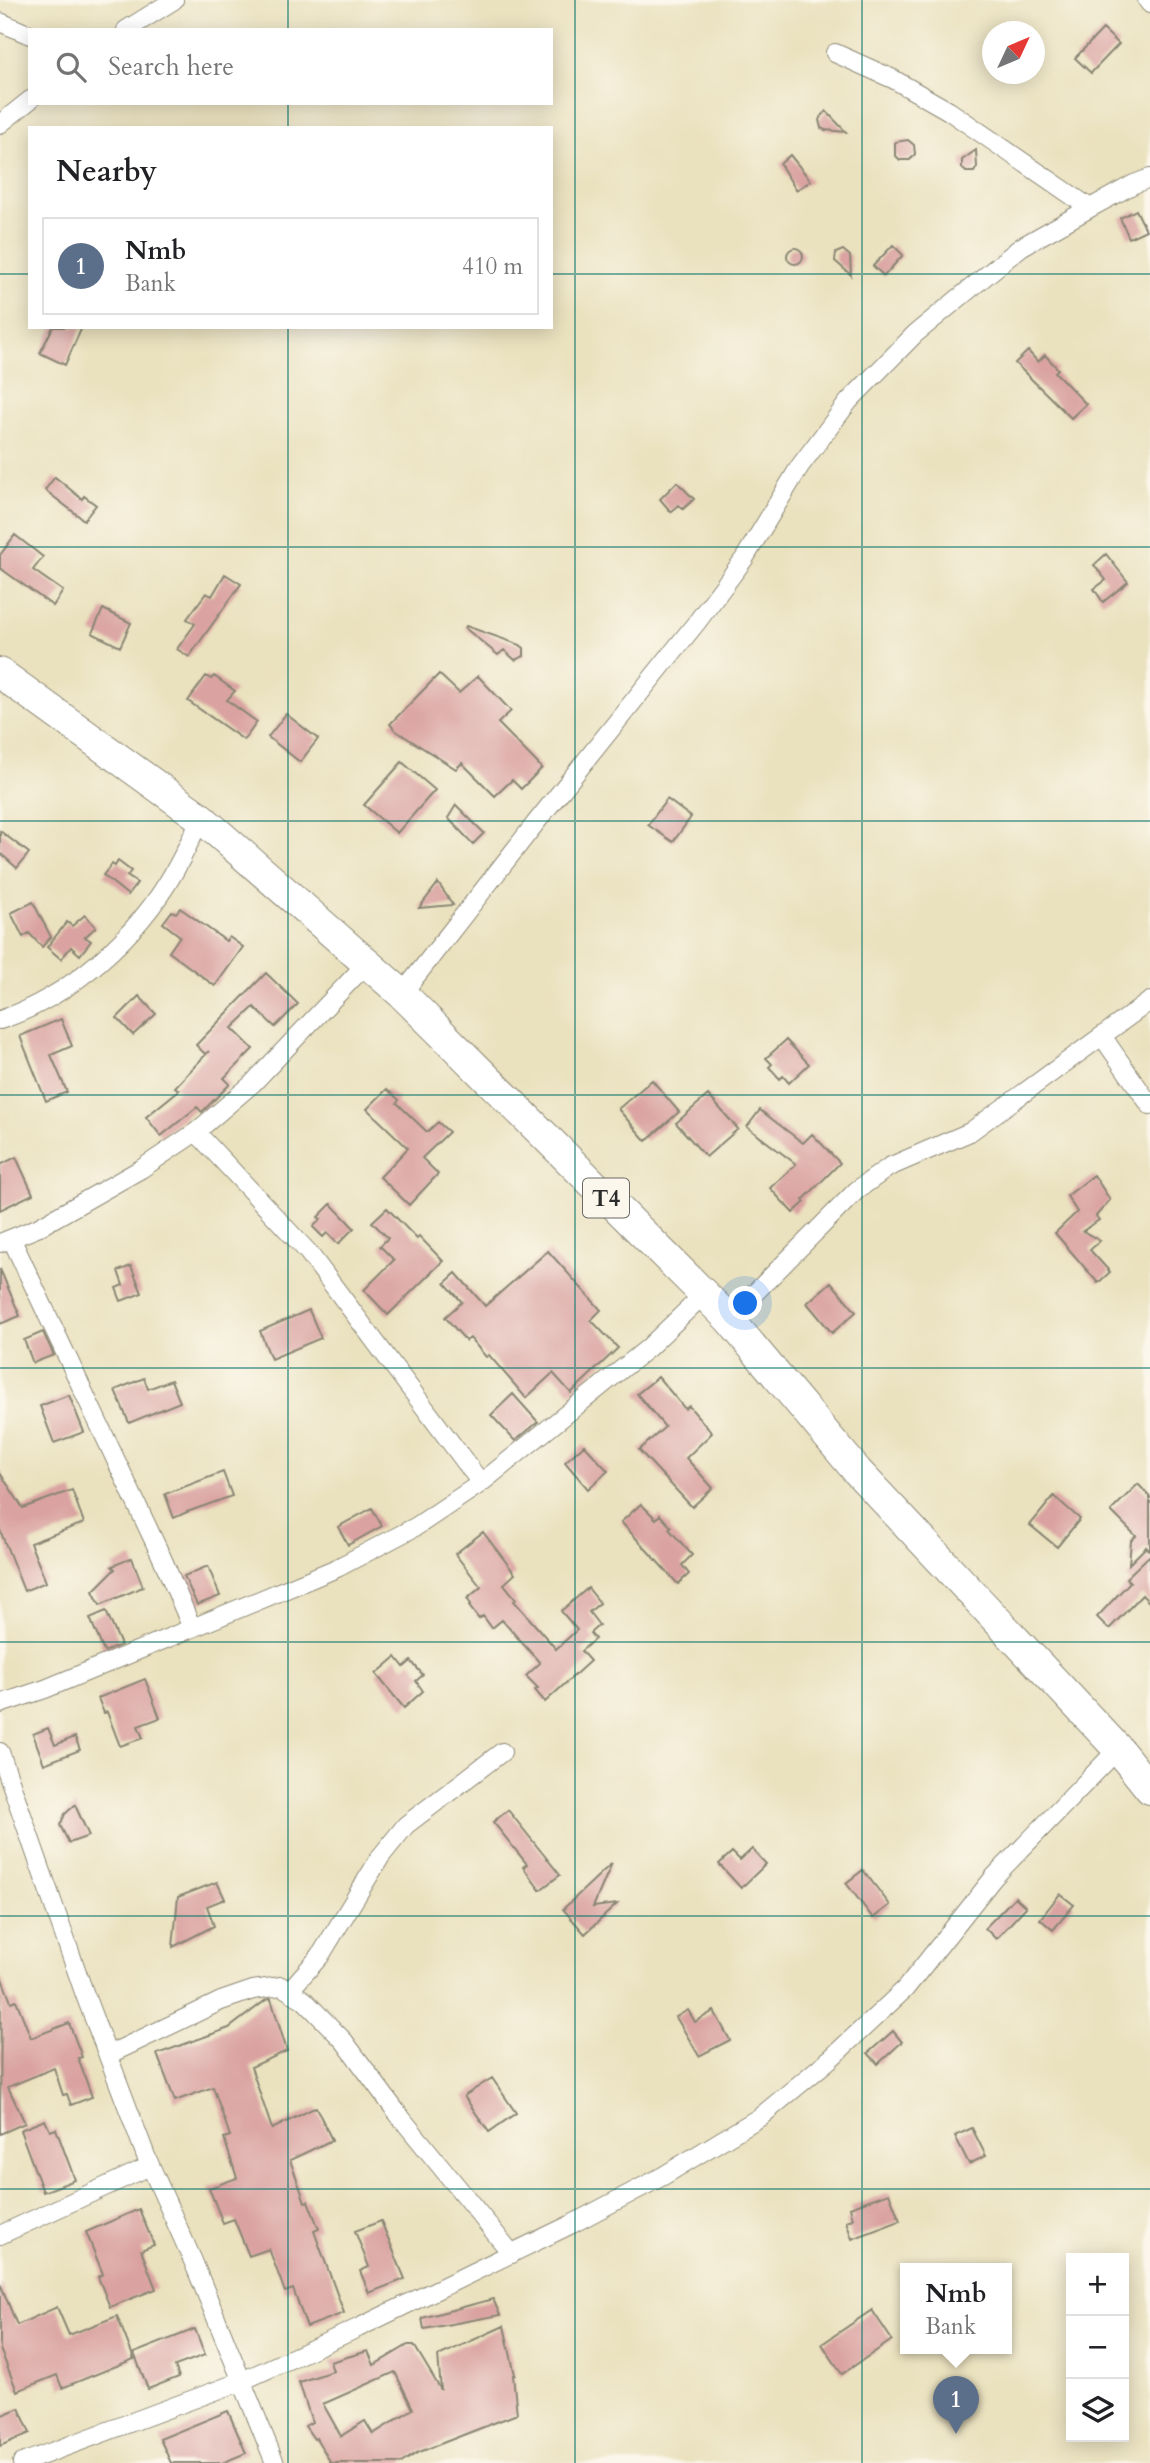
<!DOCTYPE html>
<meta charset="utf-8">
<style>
:root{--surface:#fff;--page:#f2f2f2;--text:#202124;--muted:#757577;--line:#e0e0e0;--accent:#c8321e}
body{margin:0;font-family:Cardo,serif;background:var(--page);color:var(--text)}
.controls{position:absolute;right:21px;bottom:21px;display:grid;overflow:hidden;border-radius:0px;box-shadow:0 4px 18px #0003}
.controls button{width:63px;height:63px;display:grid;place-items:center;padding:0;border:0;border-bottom:2px solid var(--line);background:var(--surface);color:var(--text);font:35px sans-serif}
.compass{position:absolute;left:982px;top:21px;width:63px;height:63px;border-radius:50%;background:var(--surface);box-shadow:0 4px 18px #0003;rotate:46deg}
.you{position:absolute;left:746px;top:1304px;width:24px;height:24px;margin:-18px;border:5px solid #fff;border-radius:50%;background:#1a73e8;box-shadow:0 0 0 10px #1a73e833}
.badge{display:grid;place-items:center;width:46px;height:46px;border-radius:50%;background:var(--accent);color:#fff;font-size:23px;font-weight:700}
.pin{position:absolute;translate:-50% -58px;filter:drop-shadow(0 2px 4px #0008)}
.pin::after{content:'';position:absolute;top:37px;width:24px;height:21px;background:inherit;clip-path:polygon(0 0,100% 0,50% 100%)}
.popup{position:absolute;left:900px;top:2263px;width:112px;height:91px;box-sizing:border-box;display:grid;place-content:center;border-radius:0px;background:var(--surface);filter:drop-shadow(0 2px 5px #0005);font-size:23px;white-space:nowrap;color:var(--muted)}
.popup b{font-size:26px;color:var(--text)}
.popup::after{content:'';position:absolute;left:50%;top:100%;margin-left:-14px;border:14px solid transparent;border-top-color:var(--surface)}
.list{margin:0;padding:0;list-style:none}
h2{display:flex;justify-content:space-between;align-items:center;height:91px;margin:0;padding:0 28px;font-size:30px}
h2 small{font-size:23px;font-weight:400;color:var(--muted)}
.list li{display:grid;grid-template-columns:46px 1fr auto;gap:21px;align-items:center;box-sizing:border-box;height:98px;margin:0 14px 14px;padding:0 14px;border:2px solid var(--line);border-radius:0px}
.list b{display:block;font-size:26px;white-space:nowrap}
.list p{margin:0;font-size:23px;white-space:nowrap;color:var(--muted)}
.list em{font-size:23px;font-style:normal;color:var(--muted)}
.icon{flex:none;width:38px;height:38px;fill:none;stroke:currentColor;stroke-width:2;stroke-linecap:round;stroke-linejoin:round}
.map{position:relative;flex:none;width:1150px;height:2463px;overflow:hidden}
.search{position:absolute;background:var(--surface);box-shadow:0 4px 18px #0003;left:28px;top:28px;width:525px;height:77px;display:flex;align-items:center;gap:18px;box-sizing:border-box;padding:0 24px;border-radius:0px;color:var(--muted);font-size:26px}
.panel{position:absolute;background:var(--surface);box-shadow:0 4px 18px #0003;left:28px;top:126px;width:525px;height:203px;border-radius:0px}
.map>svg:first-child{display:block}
</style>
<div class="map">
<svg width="1150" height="2463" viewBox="0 0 1150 2463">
<rect width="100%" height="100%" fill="#fbf7ec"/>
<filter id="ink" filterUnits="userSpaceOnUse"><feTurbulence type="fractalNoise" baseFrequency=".0143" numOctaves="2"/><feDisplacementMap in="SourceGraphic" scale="14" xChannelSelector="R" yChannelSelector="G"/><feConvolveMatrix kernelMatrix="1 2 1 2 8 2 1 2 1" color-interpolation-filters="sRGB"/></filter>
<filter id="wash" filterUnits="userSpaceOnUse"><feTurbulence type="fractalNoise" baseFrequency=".00686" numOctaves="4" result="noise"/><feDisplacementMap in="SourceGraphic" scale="28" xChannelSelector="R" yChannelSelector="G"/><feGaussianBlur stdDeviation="1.57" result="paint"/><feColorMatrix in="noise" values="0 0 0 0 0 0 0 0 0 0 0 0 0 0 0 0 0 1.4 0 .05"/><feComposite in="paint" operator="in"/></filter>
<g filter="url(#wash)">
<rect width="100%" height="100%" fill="#eae1be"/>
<g id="blocks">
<path fill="#daa3a1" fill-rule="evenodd" d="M1103 29 1119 44 1091 73 1075 58Z
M826 111 846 132 825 130 821 128 819 120Z
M908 140 914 145 915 154 910 160H900L895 155V142Z
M976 150 977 167 974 172H966L962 168V160Z
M790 155 811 181 796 190 780 164Z
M1136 210 1146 230 1129 238 1120 218Z
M893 245 903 255 884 276 873 266Z
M787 256a8 8 0 1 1 16 0a8 8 0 1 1-16 0Z
M843 250 850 256 851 275 835 261 836 253Z
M53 327H82L65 365 40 353Z
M1028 351 1038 362 1045 355 1058 369 1055 372 1086 404 1071 418 1015 363Z
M55 477 82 499 84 496 96 505 84 520 45 490Z
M677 482 694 499 683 509 679 505 671 512 660 499Z
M15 535 43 557 33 570 63 591 53 606 0 568V555Z
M1106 554 1128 582 1103 602 1094 589 1106 580 1094 565Z
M225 574 241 584 189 657 177 649 195 624 187 619 206 593 212 596Z
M103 609 131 623 120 647 92 633Z
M466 626 520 645 524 648V656L515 660 504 650 498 655 465 628Z
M439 674 459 693 478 676 511 711 498 723 542 768 521 789 512 780 495 796 462 763 456 769 396 731 390 724Z
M206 676 211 679 214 676 235 691 227 700 257 722 244 740 188 701Z
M286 714 318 739 300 762 268 737Z
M402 762 435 790 397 833 364 805Z
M667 799 691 817 673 842 648 825Z
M456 805 484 833 473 844 448 818Z
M0 831 29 853 17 868 0 853Z
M118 861 131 871 127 876 137 883 128 895 103 875 112 864 115 866Z
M438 883 453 905 419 908Z
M33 902 51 937 42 947 29 933 23 937 11 913Z
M180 908 226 941 229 937 243 947 215 986 169 952 180 936 163 923 172 911 176 913Z
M85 915 96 927 85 937 91 941 80 955 71 947 61 959 47 947 67 922 72 926Z
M266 973 298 1004 275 1027 254 1007 232 1028 253 1049 224 1078 230 1084 202 1112 197 1107 161 1136 146 1117 179 1090 175 1087 209 1051 205 1054 196 1045Z
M139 996 156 1014 133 1035 117 1018Z
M61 1019 72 1046 51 1055 67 1092 46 1101 20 1036Z
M786 1040 809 1064 789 1083 783 1076 780 1079 769 1067 772 1064 766 1058Z
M652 1080 679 1112 646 1141 618 1109Z
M387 1089 399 1100 397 1103 427 1132 438 1122 449 1132 422 1158 438 1174 409 1205 380 1177 408 1148 367 1109Z
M708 1095 738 1129 706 1157 676 1123Z
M760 1110 803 1143 812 1134 840 1163 803 1200 805 1202 793 1213 770 1188 796 1164 747 1127Z
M16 1157 33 1194 0 1210V1165Z
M1094 1175 1110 1200 1096 1216 1099 1220 1083 1231 1100 1241 1090 1250 1110 1272 1098 1283 1055 1233 1077 1212 1067 1196Z
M331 1204 354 1228 338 1244 327 1233 323 1237 313 1227 321 1219 318 1217Z
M387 1208 417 1239 419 1236 443 1261 388 1315 364 1290 394 1260 380 1246 388 1238 372 1222Z
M548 1251 601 1310 591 1320 618 1348 571 1393 553 1373 526 1398 489 1355 486 1357 470 1338 466 1341 445 1317 462 1302 445 1283 456 1273 485 1306Z
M131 1266 142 1293 121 1301 116 1288 123 1285 118 1271Z
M0 1269 20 1316 0 1324Z
M831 1282 856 1312 832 1333 807 1303Z
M309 1310 321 1338 271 1359 260 1331Z
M43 1332 54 1355 33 1363 24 1340Z
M658 1377 685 1409 689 1406 712 1433 686 1458 713 1488 692 1507 639 1450 665 1427 637 1394Z
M144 1378 148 1389 171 1380 180 1402 129 1423 115 1390Z
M513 1394 538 1422 515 1441 491 1415Z
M69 1395 84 1432 54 1443 40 1406Z
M584 1445 608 1471 588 1489 565 1462Z
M223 1472 232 1496 187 1512 174 1518 165 1494Z
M0 1473 23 1508 72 1490 84 1523 30 1543 46 1582 24 1591 0 1530Z
M1138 1484 1150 1497V1551L1146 1547 1129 1564 1131 1541 1136 1536 1111 1511Z
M1054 1496 1080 1519 1057 1547 1030 1525Z
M641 1504 656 1519 660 1515 671 1527 669 1529 692 1555 682 1565 689 1574 678 1584 621 1522Z
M372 1508 382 1526 348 1545 338 1527Z
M483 1532 515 1574 504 1584 516 1599 514 1601 556 1649 577 1630 561 1611 588 1588 600 1603 589 1612 599 1625 590 1633 595 1639 581 1651 590 1661 545 1702 535 1690 538 1688 526 1676 540 1663 502 1620 492 1628 483 1616 479 1619 469 1606 471 1604 467 1599 481 1587 455 1554Z
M1150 1555V1603L1142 1595 1109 1629 1097 1617 1130 1582 1126 1578Z
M132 1558 143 1587 100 1605 93 1591 115 1569 112 1566Z
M208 1566 220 1596 197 1605 184 1576Z
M106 1611 121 1645 104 1652 90 1618Z
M396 1657 404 1667 411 1661 423 1675 416 1681 423 1691 404 1708 376 1674Z
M145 1679 160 1718 138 1726 143 1738 120 1746 107 1712 104 1713 98 1698Z
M48 1728 55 1745 75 1737 80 1750 44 1764 33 1734Z
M75 1805 89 1836 69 1843 60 1825 65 1814Z
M508 1810 560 1875 540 1890 523 1867 527 1864 493 1822Z
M752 1849 766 1864 741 1888 719 1864 732 1852 740 1860Z
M612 1863 593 1907 617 1904 585 1934 563 1909Z
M863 1870 890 1905 873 1918 846 1883Z
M217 1882 225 1899 207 1906 214 1926 173 1947 178 1897Z
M1060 1894 1074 1905 1053 1930 1040 1919Z
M1015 1897 1026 1907 996 1939 985 1928Z
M1 1976 11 2002 16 2000 31 2038 69 2023 82 2057 78 2058 92 2097 71 2105 67 2094 63 2095 54 2068 8 2087 25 2123 0 2134Z
M271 1999 287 2051 251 2067 272 2129 316 2107 332 2140 290 2160 305 2202 308 2201 319 2229 314 2231 344 2313 307 2327 293 2289 285 2292 269 2249 249 2256 234 2219 223 2223 209 2188 237 2178 224 2138 230 2136 213 2087 175 2101 157 2054 229 2028 266 2000Z
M688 2010 695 2022 714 2011 730 2040 699 2056 676 2017Z
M893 2031 902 2042 878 2064 868 2053Z
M492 2078 516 2113 489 2132 464 2096Z
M45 2120 50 2131 56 2129 75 2180 43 2192 20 2130Z
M972 2128 986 2156 969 2164 955 2136Z
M889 2193 900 2221 852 2239 846 2221 853 2219 850 2207Z
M139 2209 154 2245 141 2250 156 2289 110 2307 98 2277 103 2274 86 2232Z
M381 2221 405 2279 369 2293 360 2271 369 2267 355 2231Z
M0 2283 17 2325 57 2307 69 2335 117 2316 134 2359 62 2388 57 2375 17 2391 0 2349Z
M493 2299 500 2315 424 2329 422 2318Z
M872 2310 892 2340 842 2374 822 2344Z
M504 2326 515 2375H513L517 2414 417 2453 401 2463H331L316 2438 314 2439 305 2426 312 2422 299 2382 333 2371 330 2362 368 2351 374 2365 408 2345H414L441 2390 438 2356ZM395 2372 413 2409 373 2434 365 2421 341 2436 323 2404Z
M195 2329 205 2355 175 2366 179 2377 148 2389 134 2353Z
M19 2408 30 2433 0 2446V2416Z
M228 2411 246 2453 222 2463H171L160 2439Z"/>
</g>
</g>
<g filter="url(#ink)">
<use href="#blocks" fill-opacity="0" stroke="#8a8674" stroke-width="2"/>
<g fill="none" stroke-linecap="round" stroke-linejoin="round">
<defs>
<path id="street" d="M1147 0 1150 4
M0 22 30 35
M126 30 174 0
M835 53 893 79 949 111 1090 208
M0 124 30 100
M402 994 538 820 697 622 744 559 800 466 849 401 915 334 1021 247 1090 208 1134 184 1150 178
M0 1020C70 997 138 936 174 872 184 855 192 836 201 818
M1102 1036 1150 1105
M196 1132 308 1252 481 1483
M12 1240 163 1560 192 1628
M0 1243 37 1228 141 1169 196 1132 252 1084 367 963
M729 1319 857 1190 889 1167 970 1132 1150 1001
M0 1704 45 1689 337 1568 417 1526 481 1483 648 1348 703 1295
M0 1752 85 1995 146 2156 193 2261 275 2463
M289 1991 320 1956 381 1856 406 1825 502 1752
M108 2055 221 2001 253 1990 281 1986 304 2000 344 2041 398 2114 512 2254
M0 2235 150 2166
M22 2463 242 2381 358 2328 572 2224 663 2176 760 2117 830 2059 905 1989 994 1877 1118 1749"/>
<path id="highway" d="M0 673 201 818 402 994 729 1319 857 1471 1118 1749 1150 1789"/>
</defs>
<use href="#street" stroke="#8a8674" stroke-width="20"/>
<use href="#highway" stroke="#8a8674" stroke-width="32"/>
<use href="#street" stroke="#fff" stroke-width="18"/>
<use href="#highway" stroke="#fff" stroke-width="30"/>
</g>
</g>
<path fill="none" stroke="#0f766e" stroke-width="2" stroke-opacity="0.55" d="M288 0V30M575 0V2463M862 0V2463M288 103V128M0 274H30M551 274H1150M288 327V2463M0 547H1150M0 821H1150M0 1095H1150M0 1368H1150M0 1642H1150M0 1916H1150M0 2189H1150"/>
<g text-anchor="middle" stroke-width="6" stroke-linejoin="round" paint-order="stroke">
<rect fill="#fbf7ec" stroke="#696865" stroke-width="2" x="583" y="1178.5" width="46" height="39" rx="5"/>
<g font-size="23" font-weight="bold" fill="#2b2b2b">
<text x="606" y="1206">T4</text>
</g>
</g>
</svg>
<div class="controls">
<button>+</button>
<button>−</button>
<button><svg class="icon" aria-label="layers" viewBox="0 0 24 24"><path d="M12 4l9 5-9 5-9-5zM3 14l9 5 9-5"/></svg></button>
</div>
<svg class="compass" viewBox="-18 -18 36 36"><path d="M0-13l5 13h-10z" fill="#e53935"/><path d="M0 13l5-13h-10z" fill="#757577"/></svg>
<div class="you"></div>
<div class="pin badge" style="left:956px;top:2434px;background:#5c6f8a">1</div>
<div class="popup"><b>Nmb</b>Bank</div>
<div class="search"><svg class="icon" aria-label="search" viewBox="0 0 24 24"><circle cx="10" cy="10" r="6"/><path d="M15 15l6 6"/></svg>Search here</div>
<section class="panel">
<h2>Nearby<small></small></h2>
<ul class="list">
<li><span class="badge" style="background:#5c6f8a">1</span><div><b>Nmb</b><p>Bank</p></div><em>410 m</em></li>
</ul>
</section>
</div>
